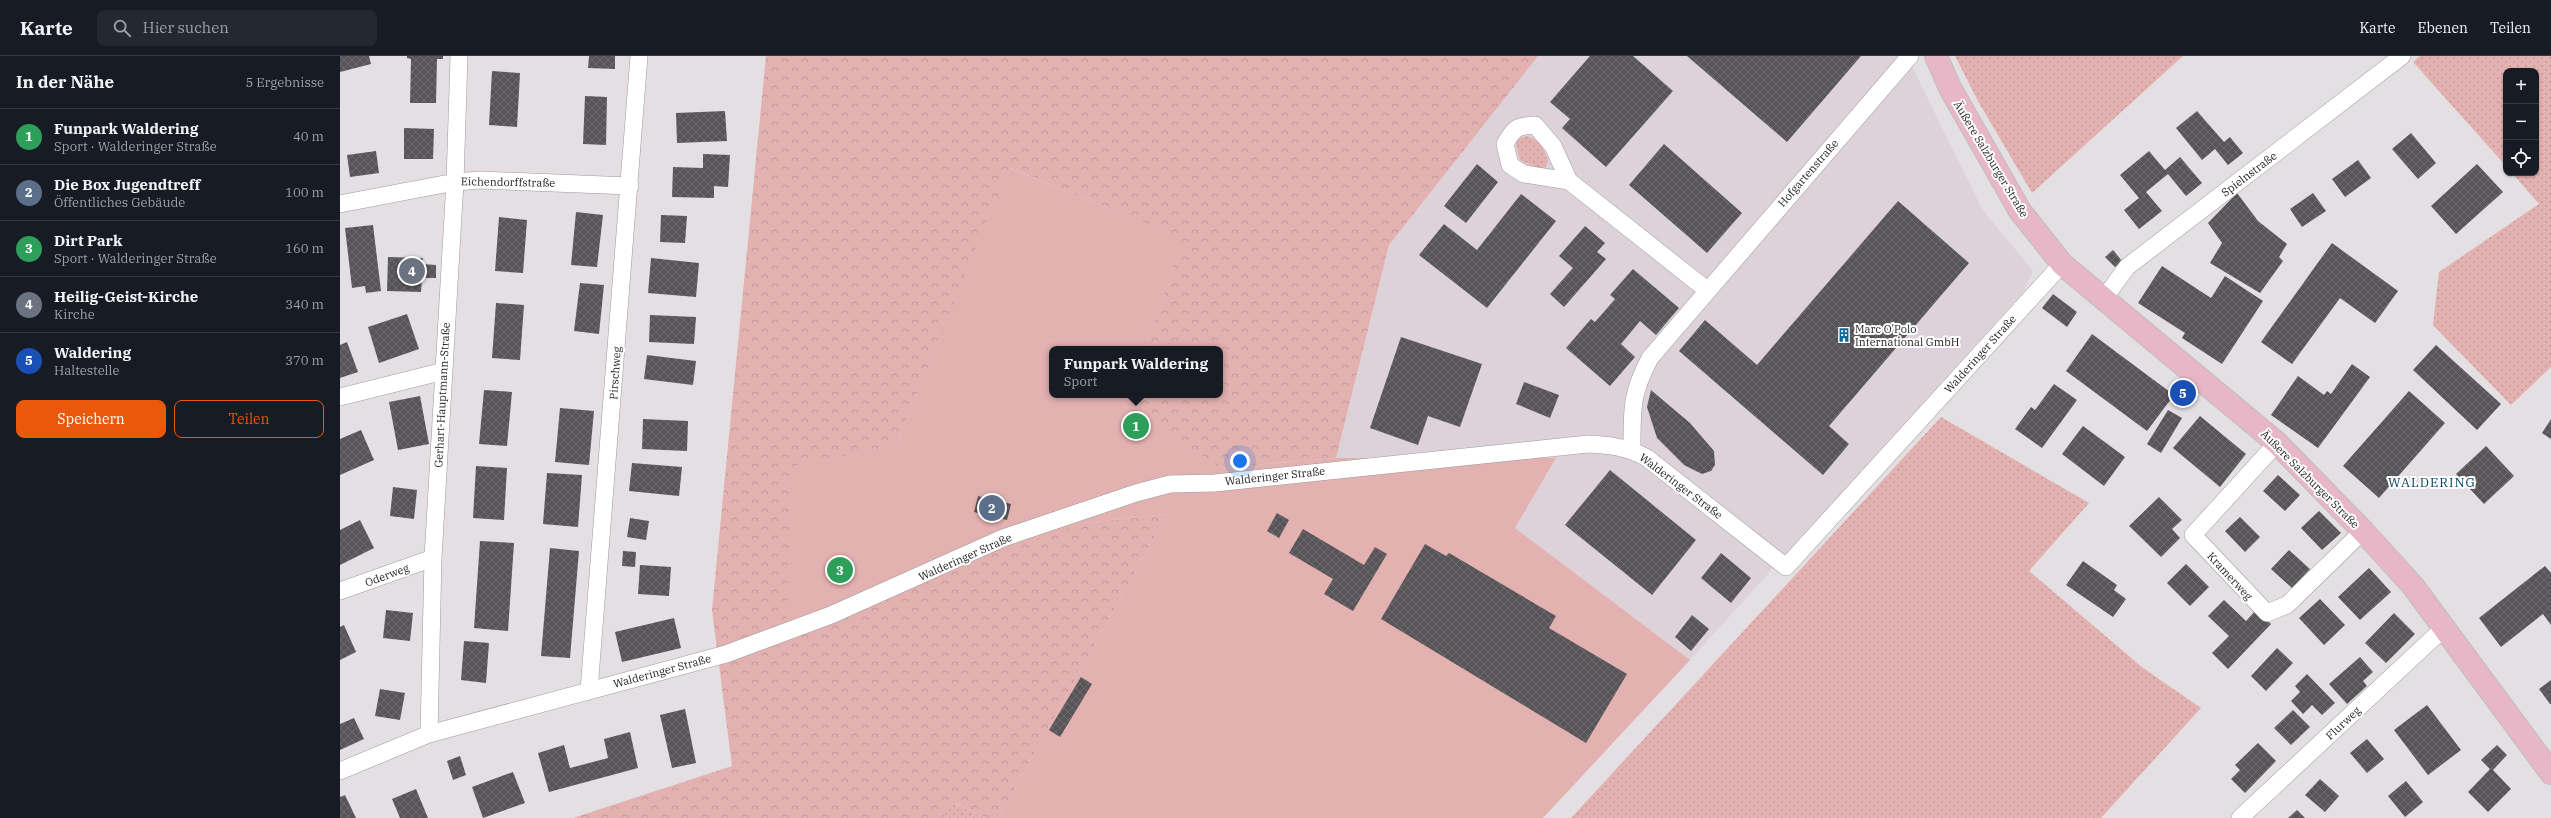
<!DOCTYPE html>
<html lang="de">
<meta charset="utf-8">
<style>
:root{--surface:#171b24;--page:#242831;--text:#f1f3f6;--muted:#9ea1a6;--line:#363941;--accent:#ea580c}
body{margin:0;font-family:"IBM Plex Serif",serif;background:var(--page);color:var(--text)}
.controls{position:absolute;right:12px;top:12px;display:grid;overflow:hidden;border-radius:8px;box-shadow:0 1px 3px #0004}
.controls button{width:36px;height:36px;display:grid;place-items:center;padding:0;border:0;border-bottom:1px solid var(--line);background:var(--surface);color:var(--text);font:20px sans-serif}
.you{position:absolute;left:900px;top:405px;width:14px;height:14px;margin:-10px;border:3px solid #fff;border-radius:50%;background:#1a73e8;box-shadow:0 0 0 6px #1a73e833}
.badge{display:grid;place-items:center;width:26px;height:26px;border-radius:50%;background:var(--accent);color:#fff;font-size:13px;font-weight:700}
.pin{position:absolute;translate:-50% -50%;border:2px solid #fff;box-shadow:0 1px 4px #0006}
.popup{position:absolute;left:709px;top:290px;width:174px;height:52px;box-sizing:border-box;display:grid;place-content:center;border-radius:8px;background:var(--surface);filter:drop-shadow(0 1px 3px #0005);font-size:13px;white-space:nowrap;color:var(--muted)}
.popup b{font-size:15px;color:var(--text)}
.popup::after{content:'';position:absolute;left:50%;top:100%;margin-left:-8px;border:8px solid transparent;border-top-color:var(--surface)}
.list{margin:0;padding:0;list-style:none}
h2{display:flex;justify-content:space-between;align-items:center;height:52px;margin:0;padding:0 16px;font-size:17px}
h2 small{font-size:13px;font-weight:400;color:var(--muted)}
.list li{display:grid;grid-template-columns:26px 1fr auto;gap:12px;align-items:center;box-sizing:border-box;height:56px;padding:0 16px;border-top:1px solid var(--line)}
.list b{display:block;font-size:15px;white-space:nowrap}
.list p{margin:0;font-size:13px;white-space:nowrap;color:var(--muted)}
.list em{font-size:13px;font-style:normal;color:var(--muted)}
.actions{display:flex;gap:8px;padding:12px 16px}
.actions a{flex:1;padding:9px 0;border:1px solid var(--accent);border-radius:8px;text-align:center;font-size:14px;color:var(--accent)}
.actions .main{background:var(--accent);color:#fff}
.icon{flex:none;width:22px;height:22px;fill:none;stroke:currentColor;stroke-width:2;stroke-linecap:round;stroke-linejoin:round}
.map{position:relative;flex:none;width:2211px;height:762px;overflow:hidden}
header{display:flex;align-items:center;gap:24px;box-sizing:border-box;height:56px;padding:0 20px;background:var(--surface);border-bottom:1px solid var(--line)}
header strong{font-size:19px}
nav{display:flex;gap:22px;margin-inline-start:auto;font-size:14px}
.search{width:280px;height:36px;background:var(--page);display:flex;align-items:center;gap:10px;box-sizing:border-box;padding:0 14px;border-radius:8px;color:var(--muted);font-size:15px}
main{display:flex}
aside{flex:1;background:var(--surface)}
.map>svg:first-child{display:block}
</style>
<header>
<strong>Karte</strong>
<div class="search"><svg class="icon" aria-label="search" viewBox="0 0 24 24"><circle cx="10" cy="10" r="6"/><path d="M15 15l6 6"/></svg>Hier suchen</div>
<nav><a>Karte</a><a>Ebenen</a><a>Teilen</a></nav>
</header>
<main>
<aside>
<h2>In der Nähe<small>5 Ergebnisse</small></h2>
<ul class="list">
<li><span class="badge" style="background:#2e9e5b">1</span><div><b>Funpark Waldering</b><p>Sport · Walderinger Straße</p></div><em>40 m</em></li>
<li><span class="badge" style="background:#5c6f8a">2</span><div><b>Die Box Jugendtreff</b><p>Öffentliches Gebäude</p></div><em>100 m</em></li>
<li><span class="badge" style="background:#2e9e5b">3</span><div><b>Dirt Park</b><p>Sport · Walderinger Straße</p></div><em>160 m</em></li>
<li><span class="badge" style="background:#6b7280">4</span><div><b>Heilig-Geist-Kirche</b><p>Kirche</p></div><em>340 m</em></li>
<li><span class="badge" style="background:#1a4fb4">5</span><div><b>Waldering</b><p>Haltestelle</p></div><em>370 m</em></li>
</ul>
<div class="actions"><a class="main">Speichern</a><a>Teilen</a></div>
</aside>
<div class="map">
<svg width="2211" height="762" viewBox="0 0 2211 762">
<defs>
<pattern id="grass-dots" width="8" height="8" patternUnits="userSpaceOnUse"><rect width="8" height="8" fill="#e2b1b0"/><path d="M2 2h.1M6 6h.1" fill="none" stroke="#c29897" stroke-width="1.8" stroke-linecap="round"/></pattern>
<pattern id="forest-crowns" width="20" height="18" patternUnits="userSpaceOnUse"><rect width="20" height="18" fill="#e2b1b0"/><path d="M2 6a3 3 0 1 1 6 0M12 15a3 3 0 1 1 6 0" fill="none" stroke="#c29897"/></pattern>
<pattern id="building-cross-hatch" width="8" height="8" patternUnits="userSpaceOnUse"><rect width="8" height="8" fill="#585558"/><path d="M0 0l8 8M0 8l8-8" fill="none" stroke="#6c6a6c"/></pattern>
</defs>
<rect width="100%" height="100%" fill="#e4dfe2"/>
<path fill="#ded2da" d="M1198 0H1567L1642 153 1693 215 1684 235 1350 604 1175 472 1216 402H996L1049 189Z"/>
<path fill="url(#grass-dots)" d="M1615 0H1843L1692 137 1638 45Z
M2080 0H2211V311L2171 349 2093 269 2099 216 2199 148 2172 117H2196V15H2166V110L2073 6Z
M1187 80C1200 84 1204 93 1208 105L1205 112 1195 111 1180 104 1176 87 1180 82Z
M1601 361 1749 447 1689 515 1803 612 1861 652 1761 762H1231Z
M614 747 646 762H602Z"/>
<path fill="url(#forest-crowns)" d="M426 0H1198L1049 189 996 402 881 412 786 353 791 339H880V293H806L842 182 670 112 556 389 449 412 745 467 827 458 658 762H646L615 747 602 762H233L392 710 372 554Z"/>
<path fill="#e2b1b0" d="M669 112 843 182 806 293H712V339H791L787 353 881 412 996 402H1216L1175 472 1350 604 1203 762H658L827 458 745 467 447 565 449 411 556 389Z"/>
<path fill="url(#building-cross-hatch)" d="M0 0H29L31 8 0 16Z
M67 0H103V3H97L96 47H70L71 3 67 2Z
M249 0H275V13L248 12Z
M1250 0H1293L1333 35 1266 111 1222 72 1230 63 1210 46Z
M1347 0H1521L1447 86Z
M152 15 180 17 177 71 149 69Z
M245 40 267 41 266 89 243 88Z
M385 55 387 85 337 87 336 57Z
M1857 55 1884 86 1890 81 1903 97 1888 109 1875 93 1862 104 1836 72Z
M64 72 94 73 93 103H64Z
M2071 77 2096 107 2078 123 2052 93Z
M1324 88 1402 157 1367 197 1289 129Z
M36 95 39 117 10 121 7 99Z
M1809 95 1825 114 1840 101 1862 127 1846 140 1828 118 1806 136 1822 155 1799 173 1784 154 1799 142 1780 119Z
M363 98 390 99 388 131 374 130V142L332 141 333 111 363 112Z
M2018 104 2031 122 2005 141 1992 123Z
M1137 108 1158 126 1126 167 1104 150Z
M2137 108 2163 136 2116 178 2091 150Z
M1897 137 1918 165 1947 188 1939 201 1943 205 1920 237 1870 207 1882 187 1868 167Z
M1973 137 1986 155 1962 171 1950 153Z
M1181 138 1216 165 1147 252 1079 199 1104 168 1137 194Z
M1558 145 1629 207 1489 370 1509 388 1483 419 1339 295 1365 264 1417 309Z
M236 156 263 159 257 211 231 209Z
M321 159 347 160 345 187 320 186Z
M159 161 187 164 183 217 155 215Z
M33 169 41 235 26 237 25 230 12 232 5 172Z
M1245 170 1265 187 1257 196 1266 203 1224 251 1210 238 1233 212 1219 200Z
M1992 187 2058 235 2035 267 2000 242 1952 308 1921 286Z
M1773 194 1782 205 1775 211 1765 201Z
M48 201 83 202 82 208 96 209V222H82L81 236 47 235Z
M311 202 359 207 356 241 308 237Z
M1822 210 1871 242 1885 220 1923 245 1882 308 1842 282 1845 277 1798 247Z
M1293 213 1339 252 1316 279 1300 265 1281 288 1295 301 1270 330 1226 292 1251 263 1255 266 1275 243 1270 239Z
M240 227 264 229 259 278 234 275Z
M1713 238 1737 256 1727 271 1702 252Z
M156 247 184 249 180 304 152 302Z
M67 258 79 293 39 307 28 271Z
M310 259 356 261 354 288 309 286Z
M1752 278 1834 339 1807 375 1726 315Z
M1061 281 1142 308 1120 371 1088 360 1078 389 1030 372Z
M7 286 18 316 0 322V289Z
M2096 289 2161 348 2137 374 2073 314Z
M307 299 356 305 353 329 304 323Z
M2012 308 2030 321 1978 392 1931 359 1958 320 1984 339 1987 335 1991 338Z
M1184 326 1219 339 1210 362 1176 348Z
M1714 328 1737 344 1702 392 1675 373 1691 351 1695 354Z
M144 334 172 336 167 390 139 388Z
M1311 334 1350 367 1374 395 1375 409 1371 415 1362 418 1344 409 1317 382 1307 351Z
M2069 335 2105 367 2039 442 2003 410Z
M80 340 89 388 58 394 49 346Z
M220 352 254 355 249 409 215 406Z
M1828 354 1842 362 1821 397 1807 388Z
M1860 360 1906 398 1880 431 1833 392Z
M303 363 348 365 347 395 302 393Z
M2211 363V383L2202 377Z
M1743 370 1785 401 1764 430 1722 398Z
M21 374 34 404 0 419V383Z
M2146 390 2174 420 2144 448 2116 418Z
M292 407 342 411 339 440 289 435Z
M136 410 167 412 164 464 133 462Z
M1270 414 1356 484 1312 539 1225 469Z
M207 417 242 419 238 471 203 468Z
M1938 419 1960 439 1945 455 1923 435Z
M53 431 77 434 74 463 50 460Z
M638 440 671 448 667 464 634 456Z
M1819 441 1842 464 1832 473 1840 482 1821 501 1789 470Z
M1979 455 2001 477 1982 494 1961 472Z
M937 457 949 464 939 482 927 475Z
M1900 461 1920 481 1905 496 1885 475Z
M290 462 309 465 306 484 287 481Z
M20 464 34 492 0 509V474Z
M963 473 1024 509 1035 491 1047 498 1013 555 984 538 993 523 949 497Z
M140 485 174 487 168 575 134 572Z
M1085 488 1106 500 1109 497 1216 560 1209 572 1287 618 1246 687 1041 563Z
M210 492 239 495 230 602 201 600Z
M1949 494 1970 513 1952 532 1931 513Z
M283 495 296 496 295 511 282 510Z
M1381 497 1411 522 1391 547 1361 522Z
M1743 505 1777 529 1774 534 1786 543 1773 561 1726 529Z
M1846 508 1869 531 1850 550 1827 527Z
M300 509 331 511 329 540 298 538Z
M2205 510 2211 517V569L2203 558 2161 591 2139 562Z
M2029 512 2051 536 2020 564 1998 541Z
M1980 543 2005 569 1984 589 1959 562Z
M1884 544 1906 565 1916 554 1931 568 1888 613 1872 597 1889 580 1868 560Z
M46 554 73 557 70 585 43 582Z
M2054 557 2075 578 2046 607 2025 587Z
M1352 559 1369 573 1351 595 1335 581Z
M334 562 341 592 282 606 275 576Z
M4 569 16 596 0 604V571Z
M124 585 149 587 146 627 121 624Z
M1937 592 1953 607 1926 635 1911 620Z
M2020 601 2033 616 2023 625 2027 630 2007 648 1989 628Z
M1967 618 1995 647 1982 659 1972 649 1963 658 1951 645 1960 636 1955 630Z
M741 621 752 628 720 681 709 674Z
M2211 624V648H2210L2199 633Z
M40 633 65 637 60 664 35 660Z
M2087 649 2121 694 2088 719 2054 674Z
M345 653 356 707 332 712 320 659Z
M1953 654 1970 671 1951 689 1934 672Z
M14 662 24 683 0 694V668Z
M290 676 298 712 209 736 198 697 224 689 230 712 268 702 264 683Z
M2027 683 2044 703 2027 717 2010 697Z
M1918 687 1936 705 1905 737 1891 723 1900 714 1895 709Z
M2157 689 2167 699 2153 714 2171 733 2148 756 2128 736 2150 713 2141 704Z
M120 700 126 719 113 724 107 705Z
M173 716 185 747 143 762 132 731Z
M1980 723 1999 740 1985 756 1965 739Z
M2066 725 2083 746 2065 761 2048 740Z
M76 733 88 762H60L52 743Z
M5 739 16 762H0V741Z
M1957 754 1965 762H1948Z"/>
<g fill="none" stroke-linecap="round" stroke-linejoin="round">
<defs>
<path id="minor" d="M1229 125 1184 118 1170 109 1165 88C1174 72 1176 70 1195 69L1213 90 1229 125 1367 234
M0 148 115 126 140 124 290 130
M1763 244 1787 211 2062 0
M0 341 104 315
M1937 387 1853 479 1927 557 1947 549 2023 475
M1292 393C1292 353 1291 338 1310 302L1570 0
M0 535 93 502
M249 634 299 0
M89 678 93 502 115 126 119 0
M0 715 89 678 386 598 491 559 663 482 796 437 830 428 875 427 1248 388C1270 389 1287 391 1307 402L1446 511 1722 208
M1900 762 2105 571"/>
<path id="major" d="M1596 0 1610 32 1680 155 1722 208 1937 387 2023 475 2073 530 2211 717"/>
</defs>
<use href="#minor" stroke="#9e9a9d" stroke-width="18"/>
<use href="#major" stroke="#bebdbd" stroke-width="24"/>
<use href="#minor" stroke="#fff" stroke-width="17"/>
<use href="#major" stroke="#e8b7c7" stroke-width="22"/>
</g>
<defs>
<symbol id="building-bare" viewBox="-9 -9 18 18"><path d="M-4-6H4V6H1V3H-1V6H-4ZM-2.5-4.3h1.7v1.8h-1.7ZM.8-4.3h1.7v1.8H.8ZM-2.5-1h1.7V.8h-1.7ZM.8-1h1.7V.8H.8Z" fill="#0e6999" stroke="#fff" stroke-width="2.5" paint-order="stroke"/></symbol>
</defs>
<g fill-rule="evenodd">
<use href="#building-bare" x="1494" y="269" width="20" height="20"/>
</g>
<g text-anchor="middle" stroke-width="4" stroke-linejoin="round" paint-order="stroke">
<g font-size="11" fill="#252324" stroke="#fff">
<text transform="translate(1651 103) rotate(59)" y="4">Äußere Salzburger Straße</text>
<text transform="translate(1468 117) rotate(-49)" y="4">Hofgartenstraße</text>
<text transform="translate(1909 118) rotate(-37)" y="4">Spielnstraße</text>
<text transform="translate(168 126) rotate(1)" y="4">Eichendorffstraße</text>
<text transform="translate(1640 298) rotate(-48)" y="4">Walderinger Straße</text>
<text transform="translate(275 317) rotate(-86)" y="4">Pirschweg</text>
<text transform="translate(102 339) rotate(-87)" y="4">Gerhart-Hauptmann-Straße</text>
<text transform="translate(935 420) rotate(-6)" y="4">Walderinger Straße</text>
<text transform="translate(1970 423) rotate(45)" y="4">Äußere Salzburger Straße</text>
<text transform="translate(1341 430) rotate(37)" y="4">Walderinger Straße</text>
<text transform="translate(625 501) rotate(-24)" y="4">Walderinger Straße</text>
<text transform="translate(47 519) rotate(-20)" y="4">Oderweg</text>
<text transform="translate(1890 520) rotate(47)" y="4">Kramerweg</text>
<text transform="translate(322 615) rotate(-15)" y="4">Walderinger Straße</text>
<text transform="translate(2003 667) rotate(-43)" y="4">Flurweg</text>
</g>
<g font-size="11" fill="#252324" stroke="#fff" text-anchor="start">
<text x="1515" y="277">Marc O'Polo<tspan x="1515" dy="13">International GmbH</tspan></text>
</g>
<g font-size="13" letter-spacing="1" fill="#054363" stroke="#fff">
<text x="2092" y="431">WALDERING</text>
</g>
</g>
</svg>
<div class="controls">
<button>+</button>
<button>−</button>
<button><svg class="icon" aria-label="locate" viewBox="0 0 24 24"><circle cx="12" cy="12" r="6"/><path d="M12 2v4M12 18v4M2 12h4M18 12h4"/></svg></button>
</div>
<div class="you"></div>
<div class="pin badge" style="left:796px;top:370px;background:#2e9e5b">1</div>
<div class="popup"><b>Funpark Waldering</b>Sport</div>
<div class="pin badge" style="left:652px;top:452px;background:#5c6f8a">2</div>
<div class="pin badge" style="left:500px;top:514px;background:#2e9e5b">3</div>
<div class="pin badge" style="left:72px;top:215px;background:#6b7280">4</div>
<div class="pin badge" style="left:1843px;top:337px;background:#1a4fb4">5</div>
</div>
</main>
